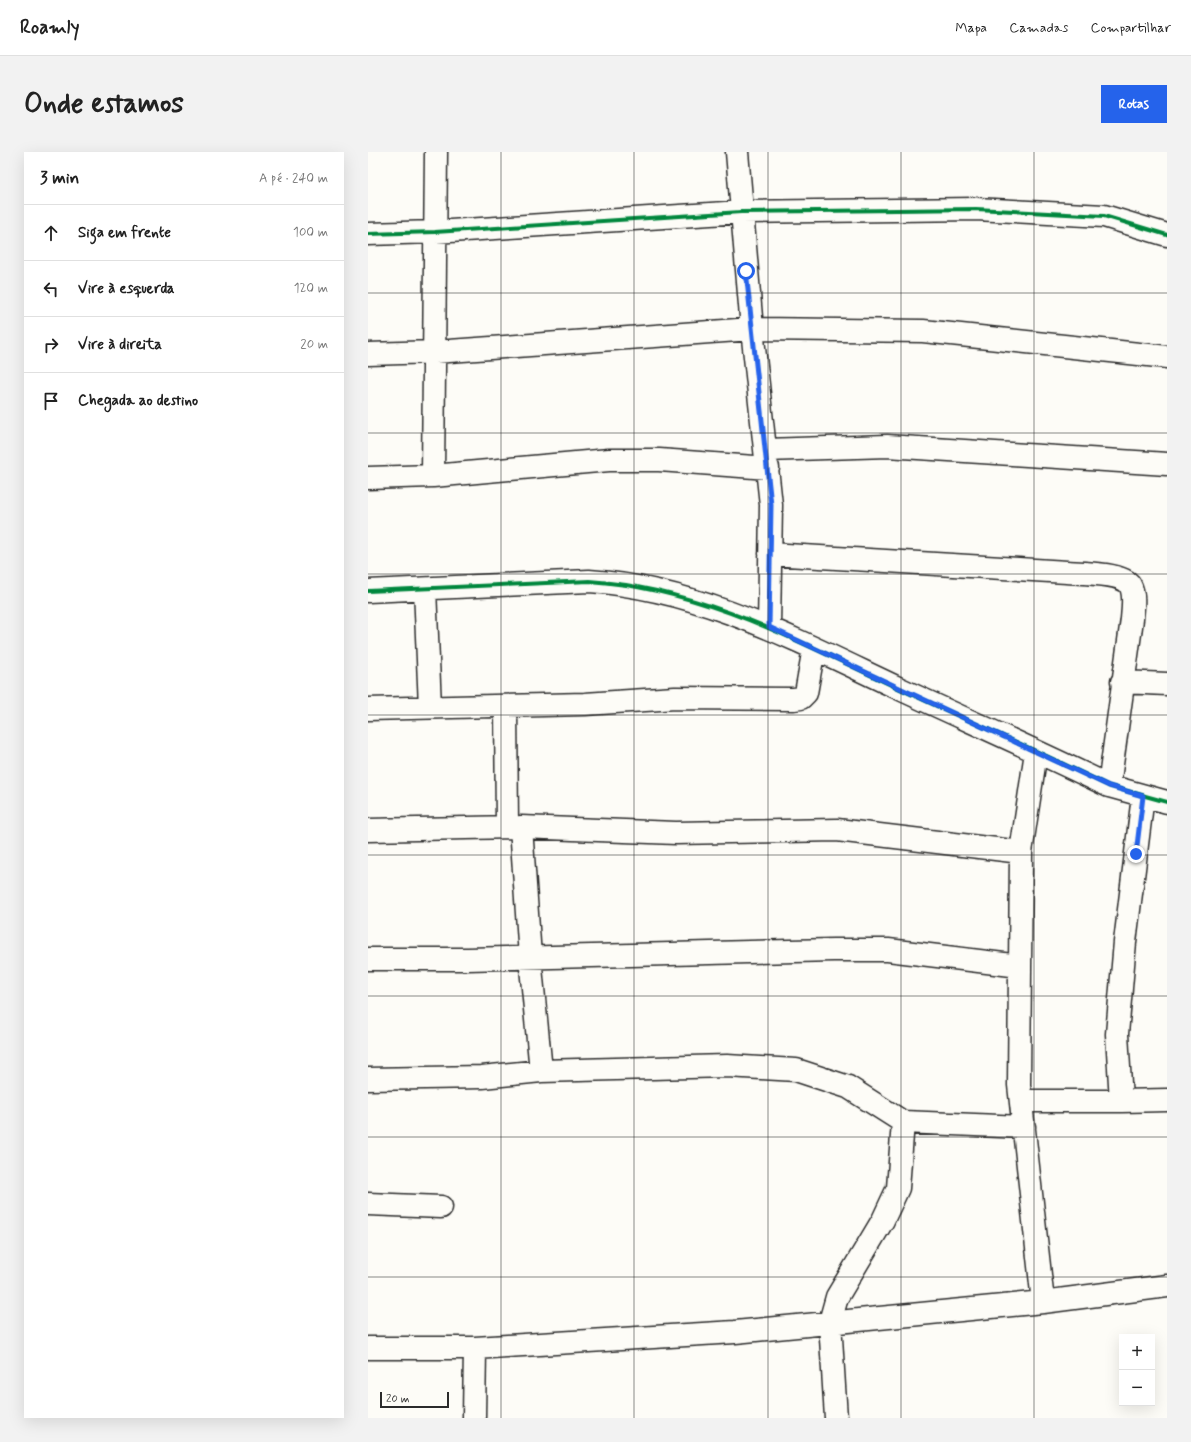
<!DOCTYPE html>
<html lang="pt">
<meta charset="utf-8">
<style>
:root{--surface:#fff;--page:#f2f2f2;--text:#222;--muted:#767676;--line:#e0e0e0;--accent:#2563eb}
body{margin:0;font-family:Mynerve,sans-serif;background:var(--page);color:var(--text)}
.controls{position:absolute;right:12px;bottom:12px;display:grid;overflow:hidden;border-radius:0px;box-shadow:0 4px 16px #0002}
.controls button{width:36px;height:36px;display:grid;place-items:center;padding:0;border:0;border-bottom:1px solid var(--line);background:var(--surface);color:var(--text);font:20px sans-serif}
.scale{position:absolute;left:12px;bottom:10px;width:69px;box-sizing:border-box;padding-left:4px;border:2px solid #2b2b2b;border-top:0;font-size:11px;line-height:14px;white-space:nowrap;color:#2b2b2b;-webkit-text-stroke:3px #fdfcf7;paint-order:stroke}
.stop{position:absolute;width:12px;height:12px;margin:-9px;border:3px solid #2563eb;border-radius:50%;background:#fff}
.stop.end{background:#2563eb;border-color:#fff;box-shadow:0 1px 4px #0008}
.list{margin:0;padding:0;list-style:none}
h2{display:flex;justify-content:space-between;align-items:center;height:52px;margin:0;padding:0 16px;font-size:17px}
h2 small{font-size:13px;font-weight:400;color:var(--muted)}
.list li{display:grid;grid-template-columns:26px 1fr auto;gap:12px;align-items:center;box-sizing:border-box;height:56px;padding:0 16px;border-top:1px solid var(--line)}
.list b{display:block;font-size:15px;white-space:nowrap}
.list em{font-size:13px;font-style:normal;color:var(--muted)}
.icon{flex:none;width:22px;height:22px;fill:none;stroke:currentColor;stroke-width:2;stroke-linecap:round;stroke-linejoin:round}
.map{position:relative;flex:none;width:799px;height:1266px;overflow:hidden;border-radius:0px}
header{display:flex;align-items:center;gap:24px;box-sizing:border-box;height:56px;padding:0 20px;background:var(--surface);border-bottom:1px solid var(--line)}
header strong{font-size:19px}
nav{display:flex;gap:22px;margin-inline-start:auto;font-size:14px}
.intro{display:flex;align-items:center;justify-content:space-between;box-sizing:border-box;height:96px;padding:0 24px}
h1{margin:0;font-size:28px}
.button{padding:10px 18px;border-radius:0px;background:var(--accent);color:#fff;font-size:14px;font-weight:700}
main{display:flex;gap:24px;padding:0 24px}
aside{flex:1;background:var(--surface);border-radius:0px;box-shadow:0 4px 16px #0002}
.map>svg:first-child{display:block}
</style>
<header>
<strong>Roamly</strong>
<nav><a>Mapa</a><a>Camadas</a><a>Compartilhar</a></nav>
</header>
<div class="intro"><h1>Onde estamos</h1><a class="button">Rotas</a></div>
<main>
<aside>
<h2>3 min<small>A pé · 240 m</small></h2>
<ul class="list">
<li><svg class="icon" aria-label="ahead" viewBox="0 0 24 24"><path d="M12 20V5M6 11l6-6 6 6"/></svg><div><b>Siga em frente</b></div><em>100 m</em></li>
<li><svg class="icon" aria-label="left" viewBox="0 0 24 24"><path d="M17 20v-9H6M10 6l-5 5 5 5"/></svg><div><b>Vire à esquerda</b></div><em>120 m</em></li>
<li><svg class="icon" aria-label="right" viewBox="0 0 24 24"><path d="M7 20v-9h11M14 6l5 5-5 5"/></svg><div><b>Vire à direita</b></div><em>20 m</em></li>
<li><svg class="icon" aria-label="arrive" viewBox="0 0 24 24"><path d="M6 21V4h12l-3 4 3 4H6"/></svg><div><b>Chegada ao destino</b></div></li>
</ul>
</aside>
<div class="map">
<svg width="799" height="1266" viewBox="0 0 799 1266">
<rect width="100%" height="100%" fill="#fdfcf7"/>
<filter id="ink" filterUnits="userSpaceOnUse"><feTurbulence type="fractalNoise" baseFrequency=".025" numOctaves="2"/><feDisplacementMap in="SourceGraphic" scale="8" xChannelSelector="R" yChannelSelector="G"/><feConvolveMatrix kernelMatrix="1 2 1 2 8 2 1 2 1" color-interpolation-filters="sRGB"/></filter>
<g filter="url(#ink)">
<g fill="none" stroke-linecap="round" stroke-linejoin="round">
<defs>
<path id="street" d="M369 0 384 177 403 353 401 475
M0 82 67 80 373 60 608 57 736 64 799 83
M0 202 67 200 384 177 555 179 799 205
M398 298 519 294 799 312
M65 324 68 0
M0 326 65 324 241 308H291L400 316
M402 402 699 420C712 421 755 421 762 433 767 442 765 456 764 467L741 634
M57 437 62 555
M0 439 221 429C332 436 432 490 530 536 601 569 672 600 741 634L799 650
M754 530 799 532
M138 554 139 675
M0 557 217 552 307 546 426 547 433 546 438 541 446 496
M668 600 653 700 651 933 675 1150
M153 675 162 805 173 919
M0 678 153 675 308 681 469 678 653 700
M0 807H100L465 798H520L652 814
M0 927 114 925 173 919 359 914 428 918 480 935 535 970 656 975
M653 949H753L749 882 757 790 775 644
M753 949 799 948
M0 1052 73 1055
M0 1196H107L367 1180 675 1150 799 1134
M106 1266 107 1196
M468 1266 462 1170 469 1145 515 1068 530 1036 535 970"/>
</defs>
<use href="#street" stroke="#2b2b2b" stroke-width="25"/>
<use href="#street" stroke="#fdfcf7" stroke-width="22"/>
<defs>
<path id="cycleway" d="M0 82 67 80 373 60 608 57 736 64 799 83
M0 439 221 429C332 436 432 490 530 536 601 569 672 600 741 634L799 650"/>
</defs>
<use href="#cycleway" stroke="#fdfcf7" stroke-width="6"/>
<use href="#cycleway" stroke="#00873e" stroke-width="4"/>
</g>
</g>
<g fill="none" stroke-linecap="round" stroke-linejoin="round" filter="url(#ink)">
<path stroke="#2563eb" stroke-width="5" d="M378 119 403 353 401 475 741 634 775 644 768 702"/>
</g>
<path fill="none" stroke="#2b2b2b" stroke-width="1" stroke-opacity="0.55" d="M133 0V1266M266 0V1266M400 0V1266M533 0V1266M666 0V1266M0 141H799M0 281H799M0 422H799M0 563H799M0 703H799M0 844H799M0 985H799M0 1125H799"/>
</svg>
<div class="controls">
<button>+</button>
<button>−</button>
</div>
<div class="scale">20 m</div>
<div class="stop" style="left:378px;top:119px"></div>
<div class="stop end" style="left:768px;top:702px"></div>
</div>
</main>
